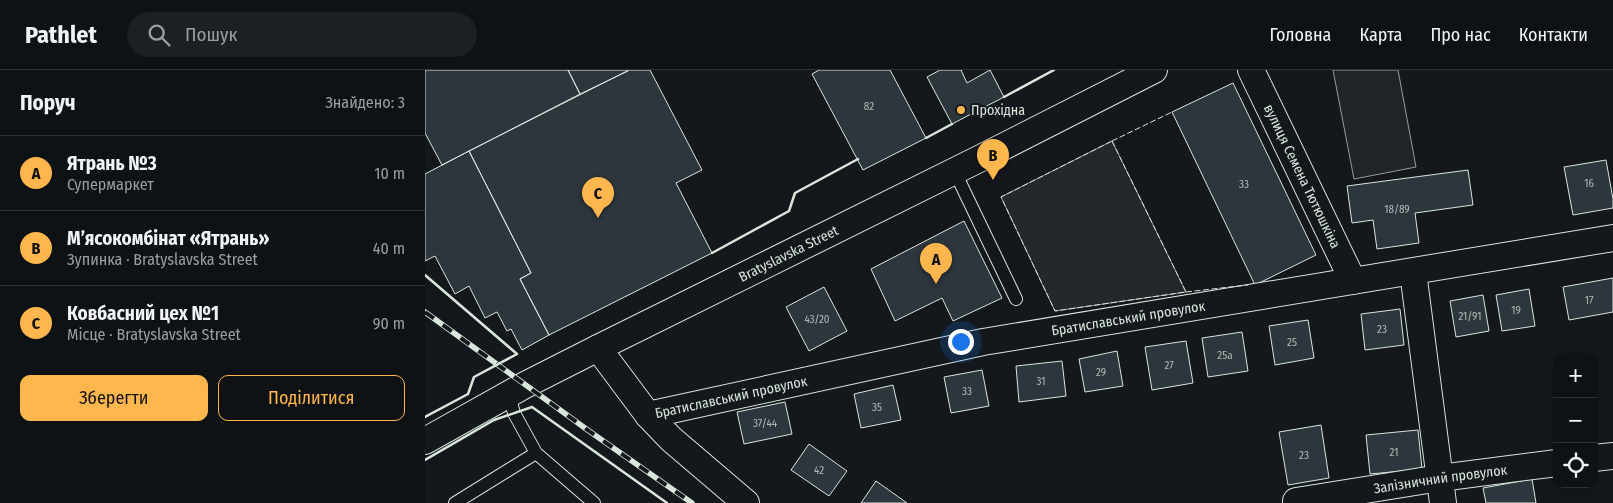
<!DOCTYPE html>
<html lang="uk">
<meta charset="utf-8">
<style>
:root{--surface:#0f1215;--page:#1d2022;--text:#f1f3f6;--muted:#9b9ea0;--line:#2f3234;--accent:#ffb74d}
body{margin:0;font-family:"Fira Sans Condensed",sans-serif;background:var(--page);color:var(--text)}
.controls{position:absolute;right:15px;bottom:15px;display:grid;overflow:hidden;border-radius:10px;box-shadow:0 5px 20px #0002}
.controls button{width:45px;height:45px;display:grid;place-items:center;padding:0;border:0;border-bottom:1px solid var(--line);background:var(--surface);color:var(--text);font:25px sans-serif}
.you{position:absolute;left:535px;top:271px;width:18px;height:18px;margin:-12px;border:4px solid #fff;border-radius:50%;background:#1a73e8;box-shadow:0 0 0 8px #1a73e833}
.badge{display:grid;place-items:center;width:32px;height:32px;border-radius:50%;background:var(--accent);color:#111;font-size:16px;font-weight:700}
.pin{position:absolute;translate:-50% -41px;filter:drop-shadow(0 1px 2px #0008)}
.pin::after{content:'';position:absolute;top:26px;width:18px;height:15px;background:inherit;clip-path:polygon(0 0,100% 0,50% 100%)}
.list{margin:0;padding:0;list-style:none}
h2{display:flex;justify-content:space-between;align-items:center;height:65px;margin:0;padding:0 20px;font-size:21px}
h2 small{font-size:16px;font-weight:400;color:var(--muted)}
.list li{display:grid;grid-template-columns:32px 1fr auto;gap:15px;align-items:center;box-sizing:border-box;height:75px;padding:0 20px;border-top:1px solid var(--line)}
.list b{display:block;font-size:19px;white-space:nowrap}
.list p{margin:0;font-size:16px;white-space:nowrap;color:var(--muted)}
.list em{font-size:16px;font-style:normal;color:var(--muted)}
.actions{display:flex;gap:10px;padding:15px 20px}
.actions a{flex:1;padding:11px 0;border:1px solid var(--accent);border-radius:10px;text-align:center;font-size:18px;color:var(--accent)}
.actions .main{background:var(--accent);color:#111}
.icon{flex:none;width:28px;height:28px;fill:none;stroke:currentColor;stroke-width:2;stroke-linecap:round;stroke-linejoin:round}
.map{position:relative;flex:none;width:1188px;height:433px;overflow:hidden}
header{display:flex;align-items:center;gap:30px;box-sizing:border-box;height:70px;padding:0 25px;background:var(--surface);border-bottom:1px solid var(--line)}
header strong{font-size:24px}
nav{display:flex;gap:28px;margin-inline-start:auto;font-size:18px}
.search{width:350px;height:45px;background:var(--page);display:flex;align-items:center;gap:12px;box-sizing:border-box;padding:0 18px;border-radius:28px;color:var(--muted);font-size:19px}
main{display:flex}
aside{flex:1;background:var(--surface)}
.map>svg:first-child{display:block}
</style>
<header>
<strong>Pathlet</strong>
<div class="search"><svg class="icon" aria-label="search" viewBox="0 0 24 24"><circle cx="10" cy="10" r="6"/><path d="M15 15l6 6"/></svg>Пошук</div>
<nav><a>Головна</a><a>Карта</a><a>Про нас</a><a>Контакти</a></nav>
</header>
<main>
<aside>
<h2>Поруч<small>Знайдено: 3</small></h2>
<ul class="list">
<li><span class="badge">A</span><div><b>Ятрань №3</b><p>Супермаркет</p></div><em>10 m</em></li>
<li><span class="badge">B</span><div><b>М’ясокомбінат «Ятрань»</b><p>Зупинка · Bratyslavska Street</p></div><em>40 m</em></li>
<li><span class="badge">C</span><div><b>Ковбасний цех №1</b><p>Місце · Bratyslavska Street</p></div><em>90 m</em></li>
</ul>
<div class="actions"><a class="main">Зберегти</a><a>Поділитися</a></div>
</aside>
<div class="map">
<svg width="1188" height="433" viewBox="0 0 1188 433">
<rect width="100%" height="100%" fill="#14181c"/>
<path fill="#202428" stroke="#939e99" d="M908 0H973L991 97 929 109Z"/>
<path fill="#24282b" stroke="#939e99" d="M687 71 761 222 630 241 576 127Z"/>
<path fill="#2c363c" stroke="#d8e6dc" d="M0 0H143L155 24 17 95 0 63Z
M143 0H203V1L155 24Z
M225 0 277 100 251 113 287 183 124 265 95 209 106 203 44 81 204 0Z
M394 0H465L501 68 438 100 387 4Z
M515 0H536L542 13 565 0 579 27 527 54 502 7Z
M808 13 891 185 830 215 747 42Z
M44 81 106 203 95 209 124 265 97 280 86 259 82 261 72 242 60 248 44 216 30 224 10 186 0 191V104Z
M1181 90 1188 129V138L1148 145 1139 97Z
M1043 100 1048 135 990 143 994 173 952 179 948 150 927 153 922 116Z
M539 151 577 228 528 251 517 228 470 251 446 199Z
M1188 208V242L1144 250 1138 217Z
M399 217 422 261 384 281 361 237Z
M1104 219 1110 256 1077 261 1071 225Z
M1058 225 1064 261 1031 267 1025 231Z
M975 239 979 275 940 280 936 244Z
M883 250 889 288 850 295 844 256Z
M817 262 823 301 783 307 777 268Z
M761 271 768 313 727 320 720 277Z
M692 281 698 316 660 322 654 289Z
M637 291 641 326 594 332 591 296Z
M557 300 564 336 526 343 519 307Z
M468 315 476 350 436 358 429 324Z
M360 332 367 364 319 374 312 342Z
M896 355 904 408 863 415 854 362Z
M993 360 997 399 945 404 941 365Z
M384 374 422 401 404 426 366 400Z
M1107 409 1111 433H1061L1058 418Z
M451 411 482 433H436Z"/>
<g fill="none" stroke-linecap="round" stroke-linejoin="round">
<defs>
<path id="service" d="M529 100 591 229
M84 325 89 343 111 383 169 433
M30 433 111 383"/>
<g id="minor">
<path id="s1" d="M826 0 928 211"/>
<path d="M988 202 1018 433"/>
<path d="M173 278 223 345 246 369 321 433"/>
<path id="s2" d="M223 345 558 272 1188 168"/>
<path id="s3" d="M0 371 100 315 173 278 556 88 729 0"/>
<path d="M1169 388 1188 386"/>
<path id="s4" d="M871 431 1015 408 1132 393"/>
</g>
</defs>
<use href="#service" stroke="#d8e6dc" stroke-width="14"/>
<use href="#minor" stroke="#d8e6dc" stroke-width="28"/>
<use href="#service" stroke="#14181c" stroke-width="12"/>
<use href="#minor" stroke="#14181c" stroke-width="26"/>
<defs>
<path id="rail" d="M0 242 164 361 267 433"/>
</defs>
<use href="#rail" stroke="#d8e6dc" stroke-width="5.5"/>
<use href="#rail" stroke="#14181c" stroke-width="4" stroke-dasharray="11" stroke-linecap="butt"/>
<path stroke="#d8e6dc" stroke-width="1" stroke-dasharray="6 2.5" stroke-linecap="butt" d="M687 71 761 222 630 241 576 127Z
M687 71 747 42
M761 222 823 215"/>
<path stroke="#d8e6dc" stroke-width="2.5" d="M579 27 629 0
M501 68 527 54
M287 183 364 141 370 123 433 89
M0 205 92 284 49 307 43 324 0 347
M0 390 69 350 107 337 242 433"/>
</g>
<circle fill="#ffb74d" stroke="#14181c" stroke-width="2" cx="536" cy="40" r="5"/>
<g text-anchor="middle" stroke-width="4" stroke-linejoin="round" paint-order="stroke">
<g font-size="11" fill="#adbab4">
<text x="444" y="40">82</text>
<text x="1164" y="117">16</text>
<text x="819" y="118">33</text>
<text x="972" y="143">18/89</text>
<text x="1164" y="234">17</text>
<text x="1091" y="244">19</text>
<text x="1045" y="250">21/91</text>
<text x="392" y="253">43/20</text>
<text x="957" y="263">23</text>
<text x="867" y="276">25</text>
<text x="800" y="289">25а</text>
<text x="744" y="299">27</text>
<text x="676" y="306">29</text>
<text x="616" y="315">31</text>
<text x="542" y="325">33</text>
<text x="452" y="341">35</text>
<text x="340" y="357">37/44</text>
<text x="969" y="386">21</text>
<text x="879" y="389">23</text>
<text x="394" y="404">42</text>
</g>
<g font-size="14" fill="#d8e6dc" stroke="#14181c" text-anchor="start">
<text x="546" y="45">Прохідна</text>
</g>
<g font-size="14" fill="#d8e6dc" stroke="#14181c">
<text dy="5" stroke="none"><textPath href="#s1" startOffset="118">вулиця Семена Тютюшкіна</textPath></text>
<text dy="5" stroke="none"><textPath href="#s3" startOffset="409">Bratyslavska Street</textPath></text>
<text dy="5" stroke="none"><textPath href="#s2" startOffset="490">Братиславський провулок</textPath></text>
<text dy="5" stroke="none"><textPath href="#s2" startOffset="85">Братиславський провулок</textPath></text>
<text dy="5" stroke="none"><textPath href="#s4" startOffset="146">Залізничний провулок</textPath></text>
</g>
</g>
</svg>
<div class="controls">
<button>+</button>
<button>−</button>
<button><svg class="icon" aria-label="locate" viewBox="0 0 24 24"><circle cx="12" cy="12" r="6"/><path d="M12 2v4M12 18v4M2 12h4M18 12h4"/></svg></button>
</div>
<div class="you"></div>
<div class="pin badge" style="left:511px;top:214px">A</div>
<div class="pin badge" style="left:568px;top:110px">B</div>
<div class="pin badge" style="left:173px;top:148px">C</div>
</div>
</main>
